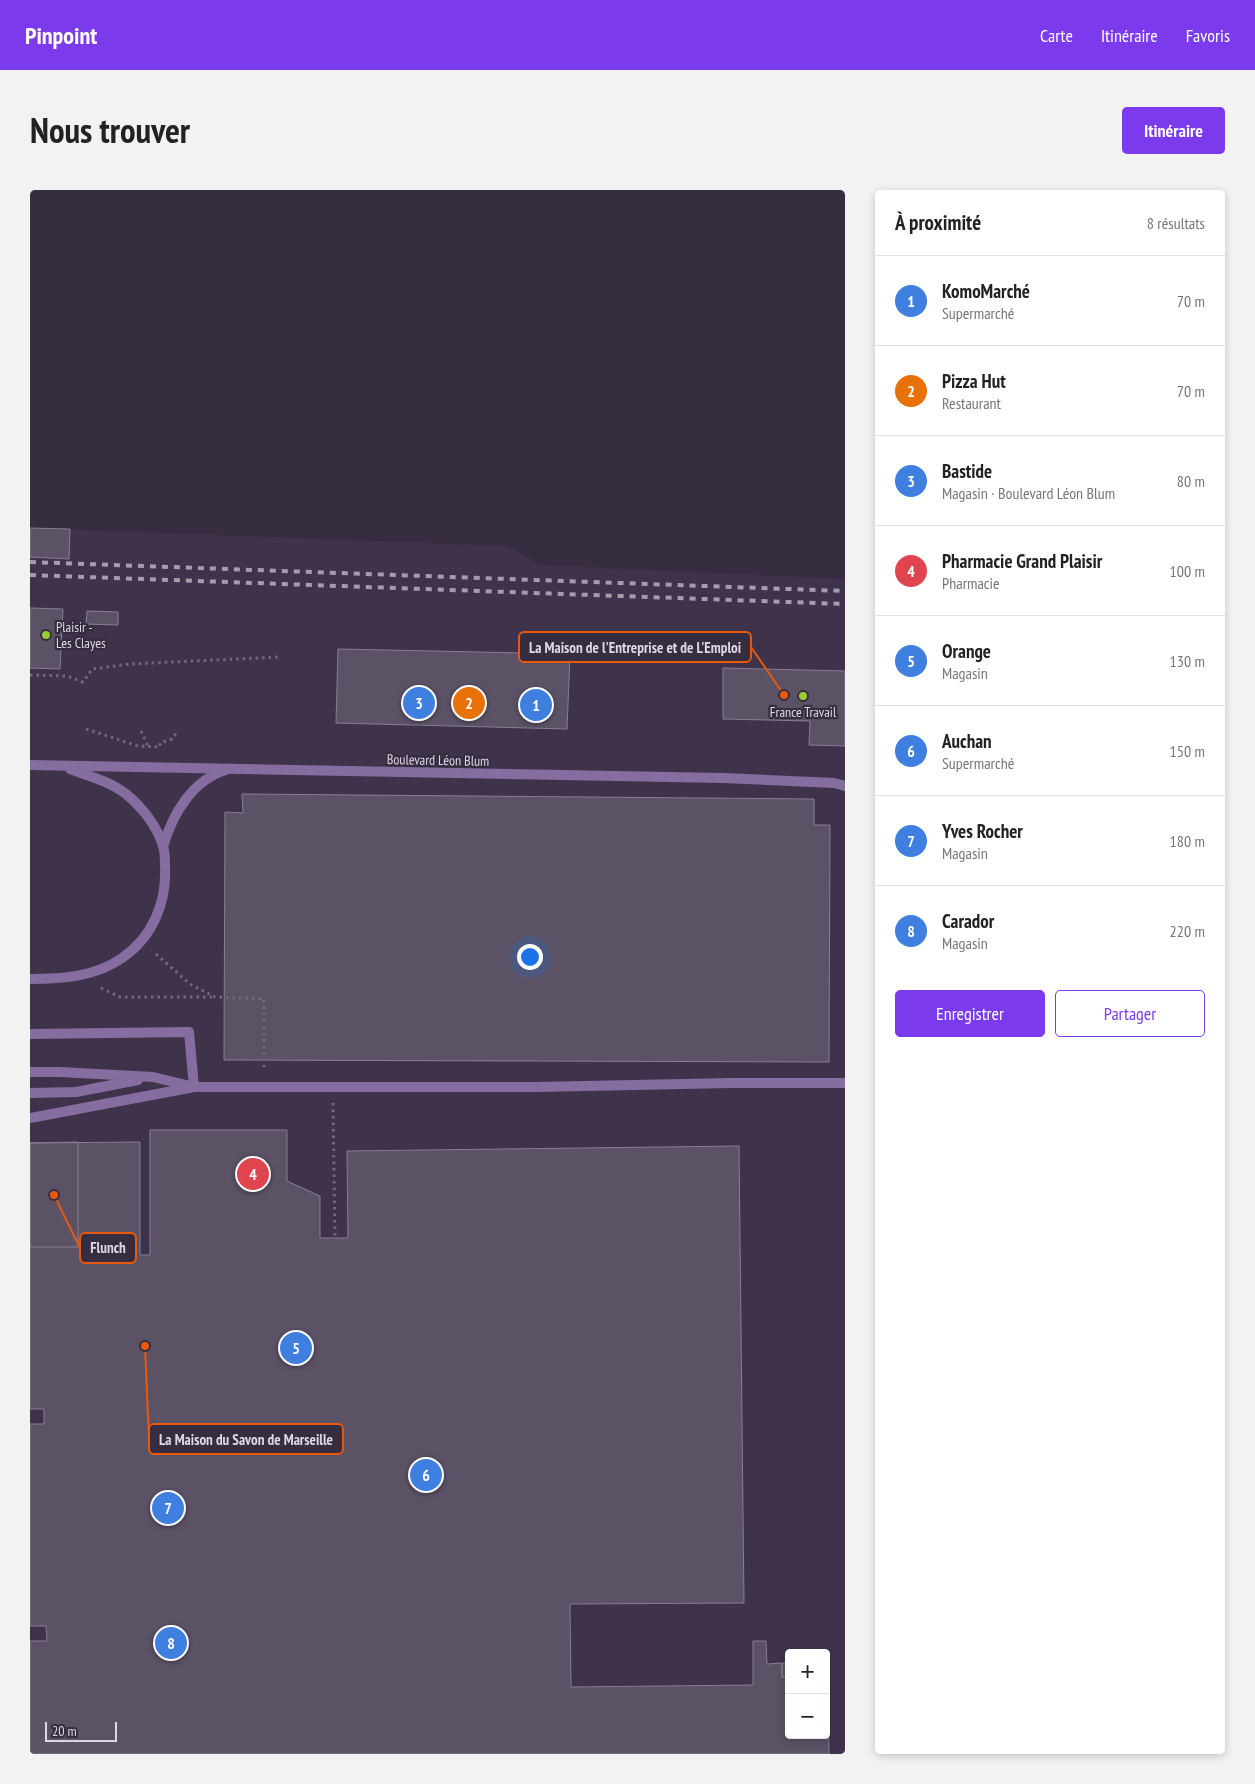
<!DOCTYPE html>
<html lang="fr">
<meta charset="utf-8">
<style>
:root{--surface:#fff;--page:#f2f2f2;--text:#222;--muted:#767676;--line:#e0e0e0;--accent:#7c3aed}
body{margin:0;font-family:"PT Sans Narrow",sans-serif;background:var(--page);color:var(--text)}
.controls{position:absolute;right:15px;bottom:15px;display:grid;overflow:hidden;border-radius:5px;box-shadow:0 2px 8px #0003}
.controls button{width:45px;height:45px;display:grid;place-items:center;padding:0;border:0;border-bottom:1px solid var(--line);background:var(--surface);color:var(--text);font:25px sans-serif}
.scale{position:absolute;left:15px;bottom:12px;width:72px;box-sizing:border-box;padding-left:5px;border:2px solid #ded8e4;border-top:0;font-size:14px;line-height:18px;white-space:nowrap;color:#ded8e4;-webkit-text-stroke:4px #362d40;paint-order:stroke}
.you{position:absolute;left:499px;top:766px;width:18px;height:18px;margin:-12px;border:4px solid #fff;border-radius:50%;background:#1a73e8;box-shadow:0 0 0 8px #1a73e833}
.badge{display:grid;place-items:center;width:32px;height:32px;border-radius:50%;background:var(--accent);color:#fff;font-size:16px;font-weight:700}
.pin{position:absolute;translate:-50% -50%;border:2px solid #fff;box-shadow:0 1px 5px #0006}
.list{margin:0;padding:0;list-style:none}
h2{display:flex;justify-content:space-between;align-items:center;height:65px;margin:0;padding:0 20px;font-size:21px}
h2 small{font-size:16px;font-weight:400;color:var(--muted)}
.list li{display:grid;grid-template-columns:32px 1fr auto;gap:15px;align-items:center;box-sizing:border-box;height:90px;padding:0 20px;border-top:1px solid var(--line)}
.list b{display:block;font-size:19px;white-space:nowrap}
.list p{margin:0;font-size:16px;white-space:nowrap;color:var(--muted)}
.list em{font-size:16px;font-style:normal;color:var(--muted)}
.actions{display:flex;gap:10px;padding:15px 20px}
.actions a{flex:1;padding:11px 0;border:1px solid var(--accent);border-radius:5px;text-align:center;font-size:18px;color:var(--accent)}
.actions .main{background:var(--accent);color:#fff}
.map{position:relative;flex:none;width:815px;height:1564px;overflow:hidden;border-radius:5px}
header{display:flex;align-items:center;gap:30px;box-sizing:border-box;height:70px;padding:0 25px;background:var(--accent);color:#fff}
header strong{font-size:24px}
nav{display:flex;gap:28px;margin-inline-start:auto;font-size:18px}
.intro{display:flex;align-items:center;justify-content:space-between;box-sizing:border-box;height:120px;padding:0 30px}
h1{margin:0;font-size:35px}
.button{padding:12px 22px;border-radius:5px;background:var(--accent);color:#fff;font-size:18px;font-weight:700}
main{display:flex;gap:30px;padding:0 30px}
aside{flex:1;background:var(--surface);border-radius:5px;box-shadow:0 2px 8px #0003}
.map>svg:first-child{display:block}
</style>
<header>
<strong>Pinpoint</strong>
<nav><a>Carte</a><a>Itinéraire</a><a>Favoris</a></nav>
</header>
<div class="intro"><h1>Nous trouver</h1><a class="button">Itinéraire</a></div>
<main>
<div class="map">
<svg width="815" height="1564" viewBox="0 0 815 1564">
<rect width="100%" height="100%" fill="#362d40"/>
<path fill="#3f334c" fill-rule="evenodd" d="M0 338 477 356 510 375 815 389V1564H0ZM759 1463H796V1545H759Z"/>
<path fill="#5b5266" stroke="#887e93" d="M0 338 40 339 39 369 0 367Z
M0 418 33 419 30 479 0 478Z
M57 421 88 422V435L56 434Z
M308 459 540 464 537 539 306 533Z
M693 478 815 481V556L779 555 780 531 693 529Z
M212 604 784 609V635H800L799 872 194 870 195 622 213 623Z
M120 940H257V991L290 1006V1048H318L317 961 709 956 714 1413 540 1414 541 1497 723 1495V1451H736L737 1474 752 1473V1487H759V1545H796V1495H798L799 1564H0V1451H17L16 1436H0V1234H14V1219H0V953L110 952V1065H120Z
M48 952V1057H0V953Z
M752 1473H759V1487H752Z"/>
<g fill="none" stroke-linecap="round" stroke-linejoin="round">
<path stroke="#716979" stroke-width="3" stroke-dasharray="2.5 4" stroke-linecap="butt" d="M0 485 37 486 53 492 62 479 100 474 249 467
M56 539 108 556 130 557V553L142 549 148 540
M111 541 118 556
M126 764 160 794 185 807 234 809V876L235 880
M71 798 90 807H185
M303 913 305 1048"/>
<path stroke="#866da0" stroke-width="10" d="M0 844 159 842 164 897
M0 882H30L123 887 160 896
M0 903 46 902 108 890
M0 928 164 897H507L701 893H815"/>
<path stroke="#866da0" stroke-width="10" d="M0 575 693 588 804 593 815 596
M133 657C142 625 162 590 196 580
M0 789C32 789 65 787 92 768 123 747 137 712 135 675 135 669 135 662 133 656 127 636 112 617 96 604 79 591 59 586 40 579"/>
<path stroke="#a49dac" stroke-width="4" stroke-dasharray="6 6" stroke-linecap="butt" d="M0 372 815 401
M0 385 815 414"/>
</g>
<g fill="#99cb36" stroke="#362d40" stroke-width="2">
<circle cx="16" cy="445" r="5"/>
<circle cx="773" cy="506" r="5"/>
</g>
<g text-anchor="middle" stroke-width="4.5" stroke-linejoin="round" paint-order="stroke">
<g font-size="14" fill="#ded8e4" stroke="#362d40" text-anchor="start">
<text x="26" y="442">Plaisir -<tspan x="26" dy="16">Les Clayes</tspan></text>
<text x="773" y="527" text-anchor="middle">France Travail</text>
</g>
<g font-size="14" fill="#ded8e4" stroke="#362d40">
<text transform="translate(408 570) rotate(1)" y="5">Boulevard Léon Blum</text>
</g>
</g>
<path fill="none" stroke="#e8590c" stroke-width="2" d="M754 505L721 457M24 1005L50 1058M115 1156L119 1249"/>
<g fill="#e8590c" stroke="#362d40" stroke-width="2">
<circle cx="754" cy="505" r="5"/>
<circle cx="24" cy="1005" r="5"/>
<circle cx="115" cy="1156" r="5"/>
</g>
<g fill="#362d40" stroke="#e8590c" stroke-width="2">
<rect x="489" y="442" width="232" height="30" rx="5"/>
<rect x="50" y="1043" width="56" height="30" rx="5"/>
<rect x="119" y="1234" width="194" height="30" rx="5"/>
</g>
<g font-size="15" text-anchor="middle" font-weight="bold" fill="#ded8e4">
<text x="605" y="463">La Maison de l'Entreprise et de L'Emploi</text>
<text x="78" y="1063">Flunch</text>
<text x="216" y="1255">La Maison du Savon de Marseille</text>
</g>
</svg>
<div class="controls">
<button>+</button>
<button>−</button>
</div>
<div class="scale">20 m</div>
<div class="you"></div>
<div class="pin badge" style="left:506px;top:515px;background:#3f7fe0">1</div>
<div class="pin badge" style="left:439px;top:513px;background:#e8710a">2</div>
<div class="pin badge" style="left:389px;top:513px;background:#3f7fe0">3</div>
<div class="pin badge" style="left:223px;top:984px;background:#e0444e">4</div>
<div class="pin badge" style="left:266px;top:1158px;background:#3f7fe0">5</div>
<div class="pin badge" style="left:396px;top:1285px;background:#3f7fe0">6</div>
<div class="pin badge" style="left:138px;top:1318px;background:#3f7fe0">7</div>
<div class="pin badge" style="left:141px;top:1453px;background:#3f7fe0">8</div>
</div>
<aside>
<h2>À proximité<small>8 résultats</small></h2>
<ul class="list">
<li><span class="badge" style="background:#3f7fe0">1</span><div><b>KomoMarché</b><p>Supermarché</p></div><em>70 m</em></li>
<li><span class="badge" style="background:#e8710a">2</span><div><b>Pizza Hut</b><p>Restaurant</p></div><em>70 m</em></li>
<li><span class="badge" style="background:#3f7fe0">3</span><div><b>Bastide</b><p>Magasin · Boulevard Léon Blum</p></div><em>80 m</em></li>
<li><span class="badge" style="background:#e0444e">4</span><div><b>Pharmacie Grand Plaisir</b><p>Pharmacie</p></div><em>100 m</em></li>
<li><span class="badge" style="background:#3f7fe0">5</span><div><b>Orange</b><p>Magasin</p></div><em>130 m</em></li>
<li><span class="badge" style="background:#3f7fe0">6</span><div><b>Auchan</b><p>Supermarché</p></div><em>150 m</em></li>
<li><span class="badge" style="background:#3f7fe0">7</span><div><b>Yves Rocher</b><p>Magasin</p></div><em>180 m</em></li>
<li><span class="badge" style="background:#3f7fe0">8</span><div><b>Carador</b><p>Magasin</p></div><em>220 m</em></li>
</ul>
<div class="actions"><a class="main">Enregistrer</a><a>Partager</a></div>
</aside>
</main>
